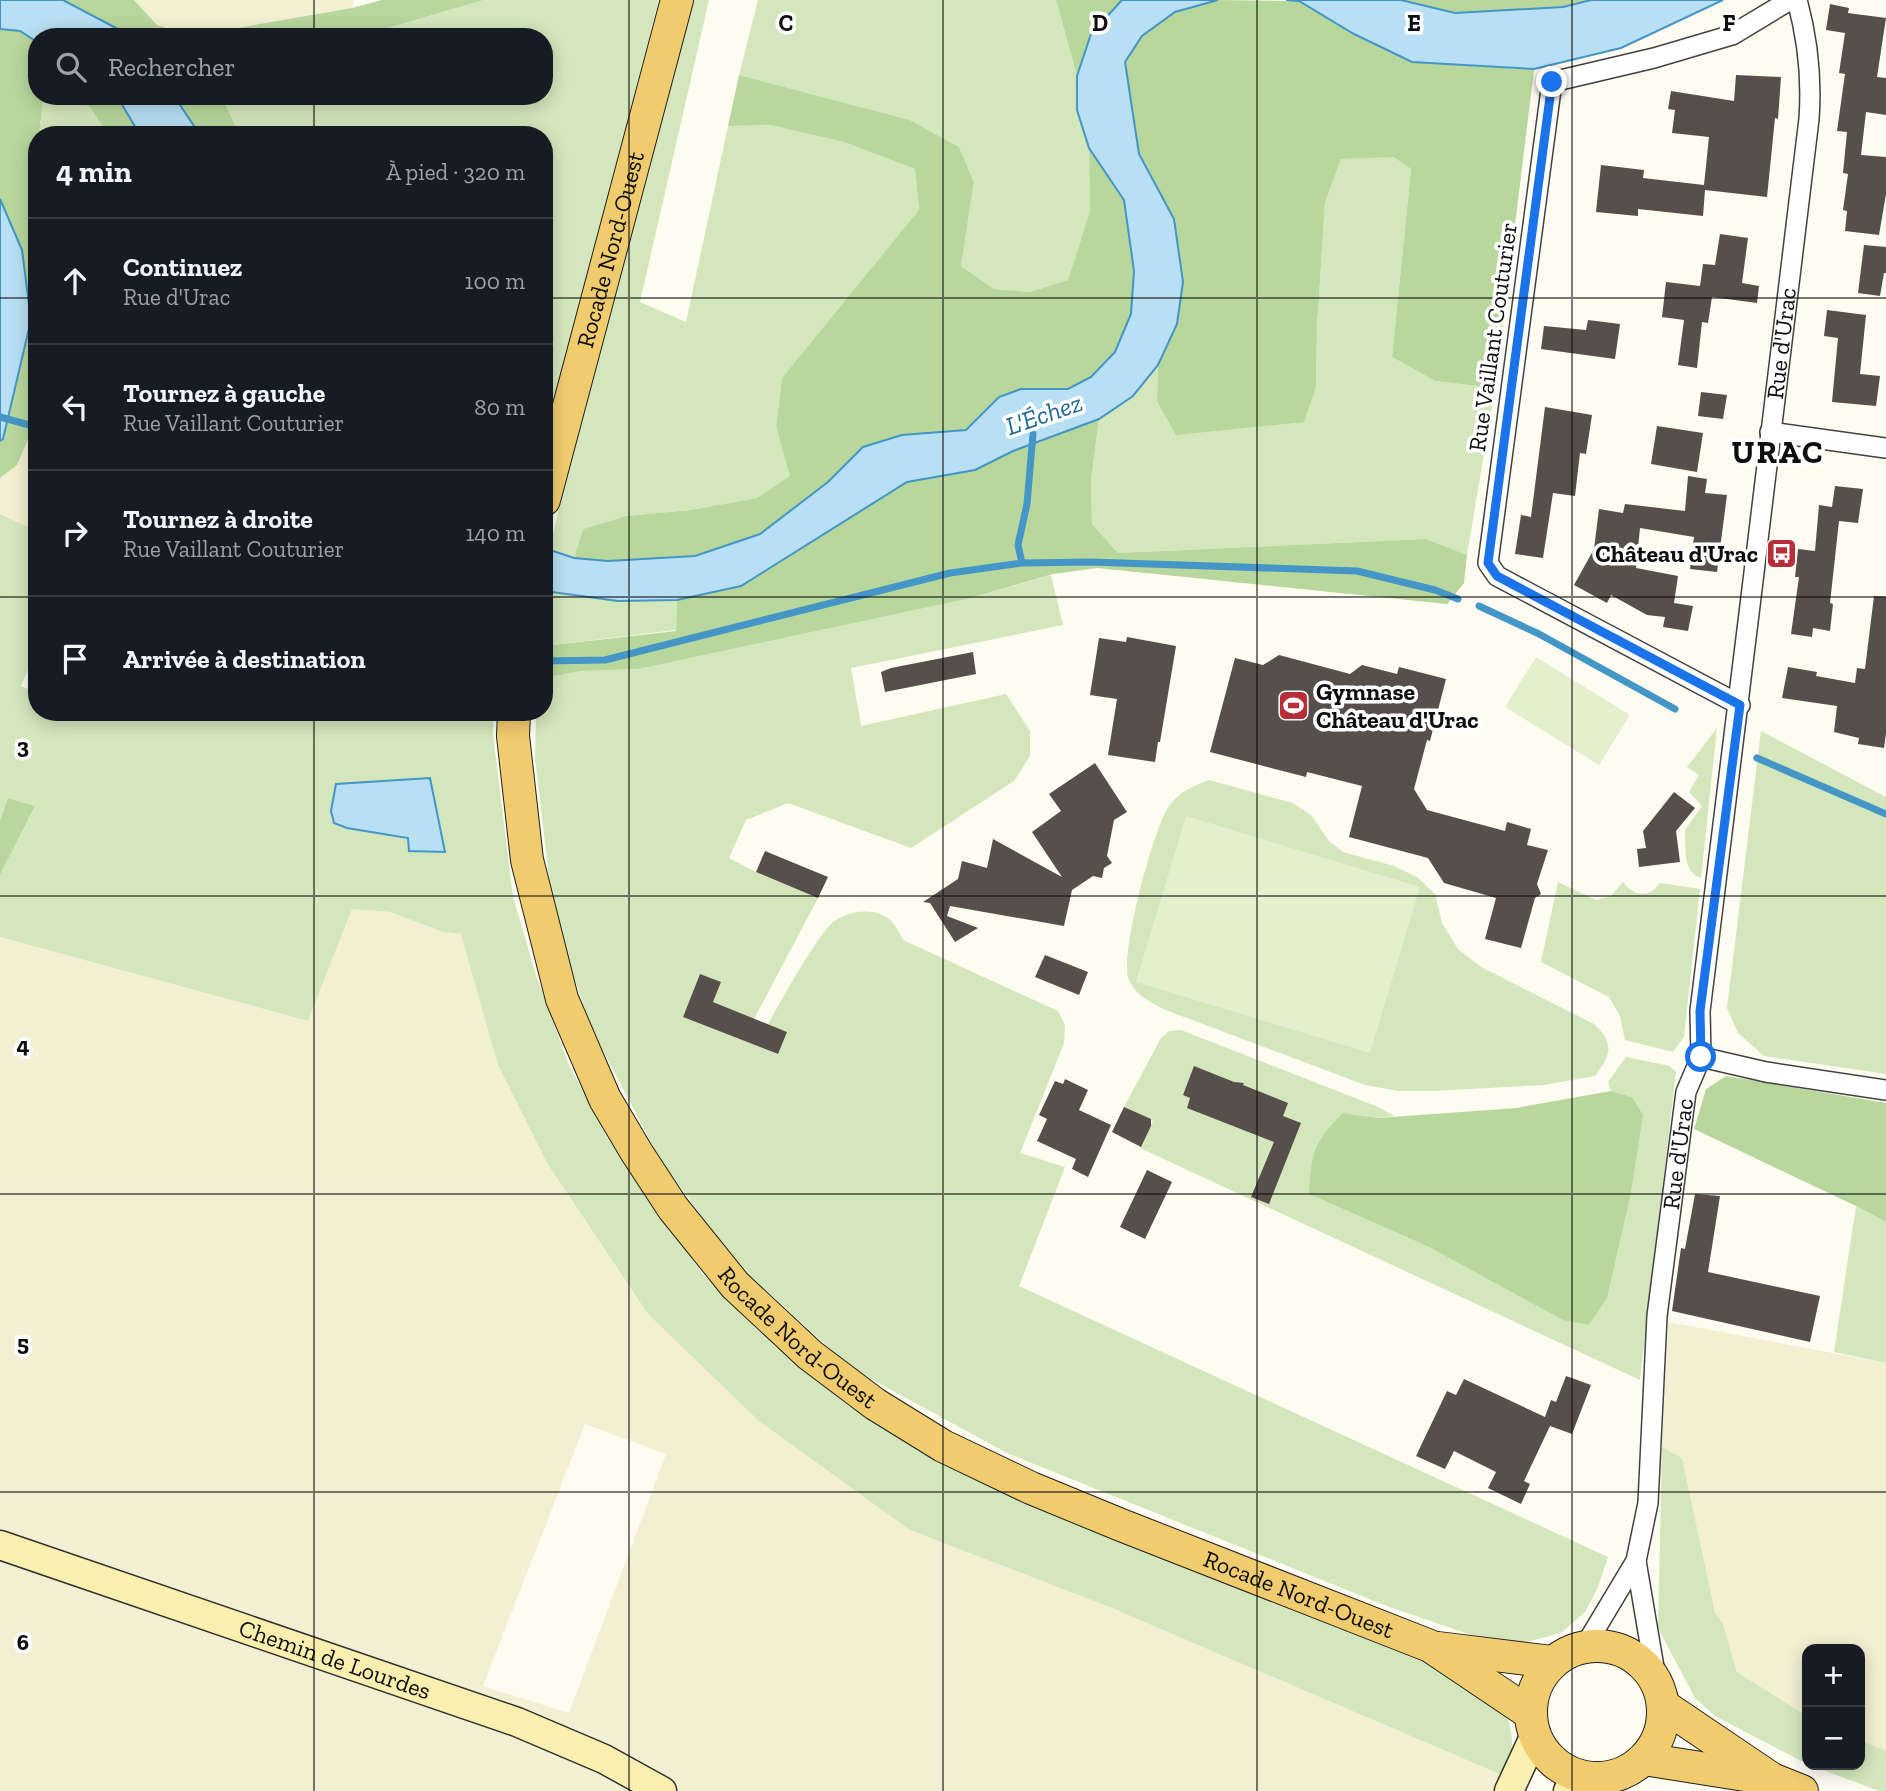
<!DOCTYPE html>
<html lang="fr">
<meta charset="utf-8">
<style>
:root{--surface:#171b24;--page:#242831;--text:#f1f3f6;--muted:#9ea1a6;--line:#363941}
body{margin:0;font-family:"Zilla Slab",serif;background:var(--page);color:var(--text)}
.controls{position:absolute;right:21px;bottom:21px;display:grid;overflow:hidden;border-radius:14px;box-shadow:0 4px 18px #0003}
.controls button{width:63px;height:63px;display:grid;place-items:center;padding:0;border:0;border-bottom:2px solid var(--line);background:var(--surface);color:var(--text);font:35px sans-serif}
.stop{position:absolute;width:21px;height:21px;margin:-16px;border:5px solid #1a73e8;border-radius:50%;background:#fff}
.stop.end{background:#1a73e8;border-color:#fff;box-shadow:0 2px 7px #0008}
.list{margin:0;padding:0;list-style:none}
h2{display:flex;justify-content:space-between;align-items:center;height:91px;margin:0;padding:0 28px;font-size:30px}
h2 small{font-size:23px;font-weight:400;color:var(--muted)}
.list li{display:grid;grid-template-columns:46px 1fr auto;gap:21px;align-items:center;box-sizing:border-box;height:126px;padding:0 28px;border-top:2px solid var(--line)}
.list b{display:block;font-size:26px;white-space:nowrap}
.list p{margin:0;font-size:23px;white-space:nowrap;color:var(--muted)}
.list em{font-size:23px;font-style:normal;color:var(--muted)}
.icon{flex:none;width:38px;height:38px;fill:none;stroke:currentColor;stroke-width:2;stroke-linecap:round;stroke-linejoin:round}
.map{position:relative;flex:none;width:1886px;height:1791px;overflow:hidden}
.search{position:absolute;background:var(--surface);box-shadow:0 4px 18px #0003;left:28px;top:28px;width:525px;height:77px;display:flex;align-items:center;gap:18px;box-sizing:border-box;padding:0 24px;border-radius:28px;color:var(--muted);font-size:26px}
.panel{position:absolute;background:var(--surface);box-shadow:0 4px 18px #0003;left:28px;top:126px;width:525px;height:595px;border-radius:28px}
.map>svg:first-child{display:block}
</style>
<div class="map">
<svg width="1886" height="1791" viewBox="0 0 1886 1791">
<rect width="100%" height="100%" fill="#fefbf1"/>
<path fill="#f3efd2" fill-rule="evenodd" d="M134 0H354L352 8 191 36 157 25Z
M37 419V531L0 514V478L17 465Z
M352 909 390 912 443 932 462 934 498 1065 547 1163 648 1314 910 1530 1107 1606 1504 1776 1496 1791H0V937L308 1021ZM585 1424 666 1454 569 1713 483 1686Z
M1668 1322 1886 1363V1751L1860 1740V1649H1807V1716L1737 1672 1723 1624 1715 1612 1682 1458 1662 1447Z"/>
<path fill="#d4e7bc" d="M484 0H659L544 441V135H239L222 96H544V37H357Z
M693 0H709L640 302 686 322 728 126 770 125 844 142 915 169 919 211 782 378 776 426 791 476 757 498 690 510 626 516 583 529 574 558 549 552 572 453Z
M758 0H1056L1077 76V110L1089 148 1090 211 1068 280 1030 292 994 289 961 266 974 182 959 147 910 120 739 75Z
M66 96 90 107 108 135H39L43 103Z
M1394 156 1411 169 1392 357 1435 381 1495 388 1467 555 1426 539 1118 553 1092 524 1091 481 1099 419 1133 396 1158 365 1157 401 1316 387 1317 328 1325 203 1341 159Z
M0 514 37 531V649L21 686 37 693V712H78L85 715 87 712H494L493 734 513 897 536 975 569 1065 606 1136 702 1273 774 1346 848 1405 884 1429 963 1474 1091 1530 1419 1657 1507 1716C1515 1741 1513 1753 1504 1776L1107 1606 910 1530 759 1421 648 1314 547 1163 498 1065 461 934 443 932 390 912 352 909 308 1021 0 937V875L35 806 8 798 0 820Z
M1051 575 1063 625 851 668 861 726 1006 694 1030 731V756L1014 781 911 848 788 803 746 820 729 858 756 872 818 898 754 1019 713 1002 721 982 700 974 683 1017 778 1054 786 1032 768 1024C780 1004 819 930 836 920 852 910 877 907 891 921 896 926 900 934 903 940L1058 1011 1065 1025 1064 1043 1020 1153 1065 1167 1019 1286 1608 1557 1598 1587 1585 1612 1561 1633 1506 1647 1384 1605 1007 1453 851 1368 736 1263 661 1161 591 1028 554 918 535 759 536 712H544V678L582 671 639 669 967 599Z
M544 591 618 601 677 600 676 630 544 646Z
M1717 728 1701 878C1682 873 1686 846 1685 830L1702 806 1689 792 1699 775 1687 767Z
M1761 731 1886 797V1074L1764 1056 1738 1033 1727 1008Z
M1209 780 1293 803 1311 815 1329 841 1343 852 1394 866 1417 877 1435 894 1442 923 1458 949 1481 967 1594 1024C1615 1043 1611 1055 1595 1076L1544 1085 1432 1091H1398L1365 1085 1163 1009C1149 1001 1133 994 1128 977 1121 951 1153 829 1169 806 1180 791 1193 786 1209 780Z
M1558 882 1596 900 1611 896 1623 882C1634 896 1648 899 1660 883L1700 889 1684 1037 1673 1052 1625 1040 1620 1016 1609 997 1541 962Z
M1181 1030 1378 1107 1394 1116 1378 1118 1343 1113 1309 1194 1429 1247 1589 1325 1607 1297 1630 1198 1632 1097 1611 1091 1608 1082 1626 1057 1670 1066 1676 1072 1640 1380 1140 1148 1153 1121 1124 1107 1161 1038 1169 1031Z
M1856 1206 1886 1222V1363L1834 1352Z
M1662 1447 1682 1458 1715 1612 1723 1624 1737 1672 1807 1716V1764L1715 1716 1695 1698 1658 1628Z
M1860 1740 1886 1751V1791H1879L1810 1765H1860Z"/>
<path fill="#b8d79c" d="M63 0H134L157 25 191 36 352 8 382 0H484L357 37H133Z
M1056 0H1122L1091 34 1077 76Z
M1218 0 1299 1 1354 34 1412 62 1534 70 1495 388 1435 381 1392 357 1411 169 1394 157 1341 159 1325 203 1317 328 1316 387 1304 422 1176 435 1157 401 1158 365 1177 324 1183 282 1174 219 1139 154 1125 61 1142 36 1175 12Z
M1401 0H1591L1563 7 1455 13Z
M0 29 20 31 37 42V96H64L43 103 39 135H37V419L17 465 0 478V441L3 439 31 320 22 250 0 199Z
M739 75 910 120 959 147 974 182 961 266 994 289 1030 292 1068 280 1090 211 1089 148 1124 200 1130 231 1134 271 1131 314 1115 352 1091 377 1068 389H1022L999 397 966 430 902 435 863 447 828 482 760 534 695 556 608 561 574 558 583 529 626 516 690 510 757 498 790 476 776 426 782 378 919 210 915 169 844 142 770 125 728 126Z
M66 96H117L140 135H108L90 107Z
M174 96H222L239 135H200Z
M1099 419 1091 481 1092 524 1118 553 1426 539 1467 555 1464 583 1447 604 1097 568 1053 574 967 599 639 669 582 671 544 678V646L676 631 677 600 741 586 907 482 975 470 1013 451Z
M8 798 35 806 0 875V820Z
M1726 1076 1886 1103V1222L1856 1206 1694 1129 1706 1089Z
M1611 1091 1632 1097 1643 1115 1630 1198 1607 1298 1589 1325 1563 1320 1429 1247 1309 1194C1311 1154 1314 1141 1343 1113L1378 1118 1516 1108Z"/>
<path fill="#e4efcd" d="M1536 657 1630 715 1599 765 1505 707Z
M1186 816 1420 887 1370 1053 1136 982Z"/>
<path fill="#b8dff3" stroke="#4396c6" stroke-width="2" d="M0 0H63L133 37H37V42L20 31 0 29Z
M1122 0H1218L1175 12 1142 36 1125 62 1139 154 1174 219 1183 282 1177 324 1158 365 1133 396 1099 419 1013 451 975 470 907 482 741 586 677 600 618 601 544 591V548L574 558 608 561 695 556 760 534 828 482 863 447 902 435 966 430 999 397 1021 389H1068L1091 377 1115 352 1131 314 1134 271 1124 200 1089 148 1077 110V76L1091 34Z
M1286 0H1401L1455 13 1563 7 1591 0H1723L1621 48 1534 69 1412 62 1354 34 1299 1Z
M117 96H174L200 135H140Z
M0 199 22 250 31 320 3 439 0 441Z
M430 778 445 852 409 851 408 838 347 828 334 823 331 811 336 784Z"/>
<g fill="none" stroke-linecap="round" stroke-linejoin="round">
<path stroke="#4396c6" stroke-width="7" d="M0 417 37 427
M1022 563 1018 545 1027 504 1033 434
M1479 606 1539 634 1675 709
M544 661 605 660 950 573 1022 563 1091 562 1357 571 1435 590 1458 599
M1757 758 1886 814"/>
</g>
<path fill="#564f4b" d="M1830 4 1849 8 1848 13 1886 18 1877 77 1886 78V115L1866 112 1861 155 1886 157V194L1879 235 1845 231 1847 211 1843 210 1848 174 1843 173 1847 132 1837 131 1845 74 1839 73 1845 33 1826 30Z
M1736 75 1781 77 1778 119 1775 118 1767 197 1705 190 1703 216 1638 209V216L1596 212 1601 165 1644 170 1643 178 1704 185 1709 137 1672 133 1675 110 1668 109 1671 91 1734 101Z
M1720 234 1748 238 1742 283 1759 286 1757 303 1712 297 1708 323 1702 322 1697 368 1678 365 1684 320 1662 317 1666 282 1700 286 1703 264 1715 265Z
M1864 245 1886 247V273H1884L1880 296 1858 293Z
M1827 310 1866 315 1860 374 1880 376 1876 406 1832 402 1838 338 1824 336Z
M1588 320 1620 324 1615 359 1541 349 1544 326 1586 330Z
M1701 392 1727 395 1723 419 1698 416Z
M1545 407 1592 415 1586 454 1580 453 1575 496 1553 493 1543 558 1515 554 1521 515 1531 517Z
M1657 426 1703 433 1697 472 1651 464Z
M1688 476 1707 479 1705 493 1727 495 1717 572 1690 569 1694 537 1640 528 1636 568 1678 576 1674 603 1693 606 1688 631 1663 627 1665 617 1647 615 1611 595 1607 603 1574 585 1594 549 1599 509 1623 513 1625 504 1685 511Z
M1835 486 1863 489 1858 523 1839 521 1830 603 1833 604 1830 631 1813 628 1812 637 1791 634 1799 577H1795L1798 549 1815 551 1819 505 1832 507Z
M1874 596 1886 597V734L1884 748 1858 744 1859 738 1834 732 1837 706 1782 698 1788 667 1817 672 1816 676 1855 683 1857 668 1865 669Z
M1127 637 1176 646 1160 742H1158L1155 762 1108 755 1117 699 1090 695 1099 638 1126 642Z
M973 652 976 674 885 692 881 672 891 668Z
M1279 655 1350 674 1362 665 1397 674 1399 667 1446 679 1430 741 1427 740 1414 789 1427 810 1505 831 1507 822 1531 829 1527 845 1548 850 1537 884 1541 894 1535 898 1521 948 1485 939 1496 898 1444 883 1428 858 1349 837 1362 786 1307 772 1306 777 1210 752 1235 658 1263 665Z
M1095 763 1127 812 1114 820 1107 856 1112 863 1104 868 1102 878 1093 876 1072 890 1064 926 950 906 947 916 978 928 955 942 930 903 923 902 958 879 962 861 987 868 993 839 1062 877 1032 832 1061 811 1049 794Z
M1674 792 1695 808 1676 831 1680 862 1639 867 1637 849 1646 848 1643 831Z
M765 851 828 877 818 898 756 872Z
M1045 955 1088 972 1079 995 1035 977Z
M700 974 721 982 713 1002 787 1032 778 1054 683 1017Z
M1194 1066 1234 1082 1244 1083 1243 1085 1288 1103 1283 1116 1301 1123 1269 1204 1251 1197 1274 1142 1187 1108 1190 1098 1183 1095Z
M1065 1079 1088 1090 1079 1110 1111 1125 1088 1177 1072 1169 1076 1159 1037 1141 1047 1119 1039 1115 1055 1081 1063 1084Z
M1124 1107 1151 1119V1126L1141 1147 1112 1132Z
M1147 1170 1172 1182 1145 1239 1120 1227Z
M1695 1194 1720 1196 1708 1272 1820 1296 1810 1342 1672 1311 1681 1248 1685 1249Z
M1566 1376 1591 1385 1572 1434 1550 1426 1524 1481 1530 1484 1521 1504 1488 1488 1496 1472 1454 1451 1445 1469 1416 1456 1447 1391 1456 1395 1464 1379 1545 1417 1551 1400 1556 1402Z"/>
<g fill="none" stroke-linecap="round" stroke-linejoin="round">
<defs>
<g id="street">
<path d="M1770 432 1886 448"/>
<path d="M1740 705 1497 576 1488 563 1552 82 1654 58 1732 35 1790 0"/>
<path d="M1701 1057 1766 1072 1886 1090"/>
<path d="M1636 1561 1656 1679"/>
<path id="s1" d="M1585 1646 1636 1561 1648 1503 1657 1316 1686 1092 1701 1057 1700 1011C1738 714 1772 416 1809 119 1812 78 1808 40 1797 0"/>
</g>
<g id="secondary">
<path id="s2" d="M0 1545 517 1722 604 1759 662 1791"/>
<path d="M1509 1791 1535 1735"/>
<path d="M1568 1791 1592 1779"/>
</g>
<g id="primary">
<path id="s3" d="M544 500 677 0"/>
<path id="s4" d="M514 712 513 736 527 860 562 999 605 1099 637 1153 673 1208 735 1285 810 1355 875 1404 943 1446 1031 1488 1121 1525 1430 1646 1531 1714"/>
<circle cx="1597" cy="1712" r="66"/>
<path d="M1438 1648 1552 1662"/>
<path d="M1664 1706 1772 1779 1802 1791"/>
<path d="M1644 1759 1764 1778"/>
</g>
</defs>
<use href="#street" stroke="#414141" stroke-width="22"/>
<use href="#secondary" stroke="#303030" stroke-width="31"/>
<use href="#primary" stroke="#1f1f1f" stroke-width="34"/>
<use href="#street" stroke="#fff" stroke-width="19"/>
<use href="#secondary" stroke="#faefaf" stroke-width="28"/>
<use href="#primary" stroke="#f1cc6e" stroke-width="32"/>
</g>
<g fill="none" stroke-linecap="round" stroke-linejoin="round">
<path stroke="#1a73e8" stroke-width="9" d="M1552 82 1488 563 1497 576 1740 705 1700 1011 1701 1057"/>
</g>
<path fill="none" stroke="#0e0e0e" stroke-width="2" stroke-opacity="0.55" d="M314 0V37M629 0V1791M943 0V1791M1257 0V1791M1572 0V1791M314 96V135M0 298H37M544 298H1886M0 597H37M544 597H1886M314 712V1791M0 896H1886M0 1194H1886M0 1492H1886"/>
<defs>
<symbol id="bus-square" viewBox="-11 -11 22 22"><rect x="-9" y="-9" width="18" height="18" rx="4" fill="#b72e39" stroke="#fff"/><path d="M-5-6H5V4H4V6H2V4H-2V6H-4V4H-5ZM-3.5-4V0h7V-4ZM-3.5 1.2v1.5H-2V1.2ZM2 1.2v1.5H3.5V1.2Z" fill="#fff"/></symbol>
<symbol id="stadium-square" viewBox="-11 -11 22 22"><rect x="-9" y="-9" width="18" height="18" rx="4" fill="#b72e39" stroke="#fff"/><path d="M0-5a6.5 5 0 1 0 0 10a6.5 5 0 1 0 0-10ZM-3.5-1.8h7v3.6h-7Z" fill="#fff"/></symbol>
</defs>
<g fill-rule="evenodd">
<use href="#bus-square" x="1764" y="536" width="35" height="35"/>
<use href="#stadium-square" x="1276" y="688" width="35" height="35"/>
</g>
<g text-anchor="middle" stroke-width="7" stroke-linejoin="round" paint-order="stroke">
<g font-size="24" fill="#0e0e0e" stroke="#fff">
<text dy="8" stroke="none"><textPath href="#s3" startOffset="259">Rocade Nord-Ouest</textPath></text>
<text transform="translate(1493 337) rotate(-82)" y="8">Rue Vaillant Couturier</text>
<text dy="8" stroke="none"><textPath href="#s1" startOffset="1328">Rue d'Urac</textPath></text>
<text dy="8" stroke="none"><textPath href="#s1" startOffset="509">Rue d'Urac</textPath></text>
<text dy="8" stroke="none"><textPath href="#s4" startOffset="710">Rocade Nord-Ouest</textPath></text>
<text dy="8" stroke="none"><textPath href="#s4" startOffset="1278">Rocade Nord-Ouest</textPath></text>
<text dy="8" stroke="none"><textPath href="#s2" startOffset="354">Chemin de Lourdes</textPath></text>
</g>
<g font-size="24" font-weight="bold" fill="#0e0e0e" stroke="#fff" text-anchor="end">
<text x="1758" y="562">Château d'Urac</text>
<text x="1316" y="700" text-anchor="start">Gymnase<tspan x="1316" dy="28">Château d'Urac</tspan></text>
</g>
<g font-size="26" font-style="italic" fill="#1e689a" stroke="#fff">
<text transform="translate(1044 414) rotate(-19)" y="9">L'Échez</text>
</g>
<g font-size="32" font-weight="bold" letter-spacing="2" fill="#0e0e0e" stroke="#fff">
<text x="1778" y="463">URAC</text>
</g>
</g>
<g font-size="23" text-anchor="middle" font-weight="bold" fill="#0e0e0e" stroke="#fff" stroke-width="7" stroke-linejoin="round" paint-order="stroke">
<text x="786" y="31">C</text>
<text x="1100" y="31">D</text>
<text x="1414" y="31">E</text>
<text x="1729" y="31">F</text>
<text x="23" y="754">3</text>
<text x="23" y="1053">4</text>
<text x="23" y="1351">5</text>
<text x="23" y="1650">6</text>
</g>
</svg>
<div class="controls">
<button>+</button>
<button>−</button>
</div>
<div class="stop" style="left:1701px;top:1057px"></div>
<div class="stop end" style="left:1552px;top:82px"></div>
<div class="search"><svg class="icon" aria-label="search" viewBox="0 0 24 24"><circle cx="10" cy="10" r="6"/><path d="M15 15l6 6"/></svg>Rechercher</div>
<section class="panel">
<h2>4 min<small>À pied · 320 m</small></h2>
<ul class="list">
<li><svg class="icon" aria-label="ahead" viewBox="0 0 24 24"><path d="M12 20V5M6 11l6-6 6 6"/></svg><div><b>Continuez</b><p>Rue d'Urac</p></div><em>100 m</em></li>
<li><svg class="icon" aria-label="left" viewBox="0 0 24 24"><path d="M17 20v-9H6M10 6l-5 5 5 5"/></svg><div><b>Tournez à gauche</b><p>Rue Vaillant Couturier</p></div><em>80 m</em></li>
<li><svg class="icon" aria-label="right" viewBox="0 0 24 24"><path d="M7 20v-9h11M14 6l5 5-5 5"/></svg><div><b>Tournez à droite</b><p>Rue Vaillant Couturier</p></div><em>140 m</em></li>
<li><svg class="icon" aria-label="arrive" viewBox="0 0 24 24"><path d="M6 21V4h12l-3 4 3 4H6"/></svg><div><b>Arrivée à destination</b></div></li>
</ul>
</section>
</div>
